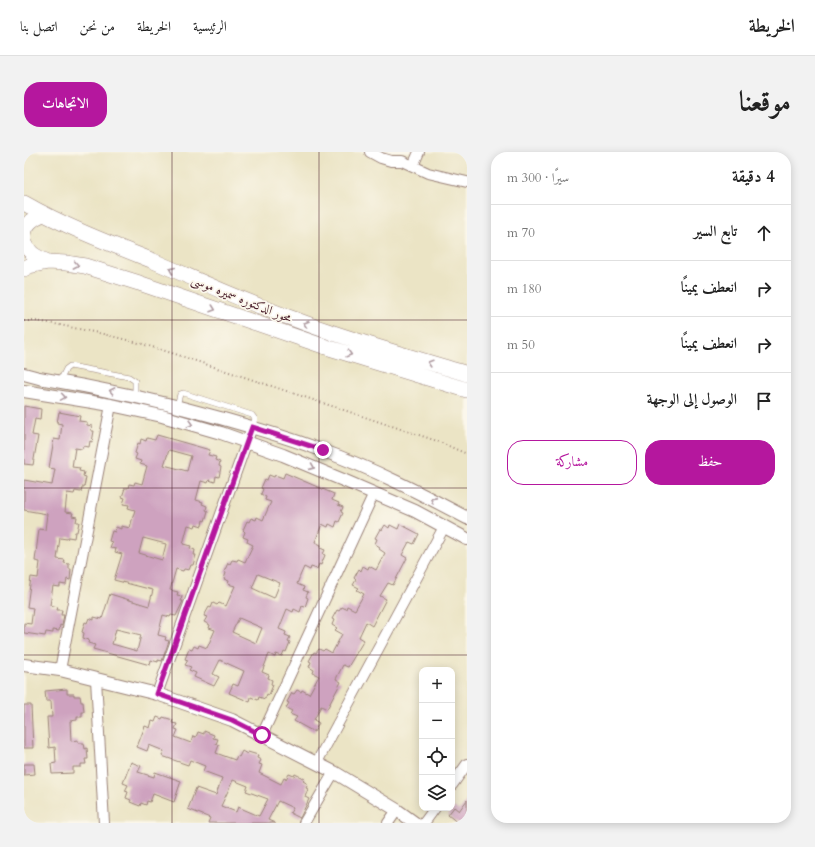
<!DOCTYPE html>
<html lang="ar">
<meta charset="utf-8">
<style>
:root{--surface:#fff;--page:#f2f2f2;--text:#222;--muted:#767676;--line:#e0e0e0;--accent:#b5179e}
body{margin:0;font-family:Cardo,Amiri,serif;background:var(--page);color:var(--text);direction:rtl}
.controls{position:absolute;right:12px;bottom:12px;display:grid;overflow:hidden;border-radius:8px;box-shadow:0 2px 10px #0003}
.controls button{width:36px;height:36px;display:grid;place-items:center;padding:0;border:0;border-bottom:1px solid var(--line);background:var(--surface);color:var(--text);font:20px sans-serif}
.stop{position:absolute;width:12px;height:12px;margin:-9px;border:3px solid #b5179e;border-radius:50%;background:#fff}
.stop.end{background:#b5179e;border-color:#fff;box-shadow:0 1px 4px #0008}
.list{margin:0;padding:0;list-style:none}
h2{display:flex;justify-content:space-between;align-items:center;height:52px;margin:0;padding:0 16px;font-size:17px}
h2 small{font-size:13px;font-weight:400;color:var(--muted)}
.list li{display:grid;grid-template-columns:26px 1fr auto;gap:12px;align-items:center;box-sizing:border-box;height:56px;padding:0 16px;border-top:1px solid var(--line)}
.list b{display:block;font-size:15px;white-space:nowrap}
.list em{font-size:13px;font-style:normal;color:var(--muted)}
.actions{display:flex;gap:8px;padding:12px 16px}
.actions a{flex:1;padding:9px 0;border:1px solid var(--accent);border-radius:16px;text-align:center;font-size:14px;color:var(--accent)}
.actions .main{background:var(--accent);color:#fff}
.icon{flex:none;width:22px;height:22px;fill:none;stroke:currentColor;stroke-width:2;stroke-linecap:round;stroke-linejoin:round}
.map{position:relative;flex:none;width:443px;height:671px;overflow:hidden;direction:ltr;border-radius:16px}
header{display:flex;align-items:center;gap:24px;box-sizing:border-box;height:56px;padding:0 20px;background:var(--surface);border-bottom:1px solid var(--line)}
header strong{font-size:19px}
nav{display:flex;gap:22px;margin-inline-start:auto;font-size:14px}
.intro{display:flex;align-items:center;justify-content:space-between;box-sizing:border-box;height:96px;padding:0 24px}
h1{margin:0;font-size:28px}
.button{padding:10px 18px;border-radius:16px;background:var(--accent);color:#fff;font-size:14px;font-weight:700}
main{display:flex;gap:24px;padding:0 24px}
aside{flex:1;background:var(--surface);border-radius:16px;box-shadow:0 2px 10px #0003}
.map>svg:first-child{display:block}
</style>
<header>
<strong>الخريطة</strong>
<nav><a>الرئيسية</a><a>الخريطة</a><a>من نحن</a><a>اتصل بنا</a></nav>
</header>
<div class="intro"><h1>موقعنا</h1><a class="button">الاتجاهات</a></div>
<main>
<aside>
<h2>4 دقيقة<small>سيرًا · 300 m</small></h2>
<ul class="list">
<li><svg class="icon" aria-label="ahead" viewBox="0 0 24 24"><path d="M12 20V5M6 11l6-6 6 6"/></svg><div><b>تابع السير</b></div><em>70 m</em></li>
<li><svg class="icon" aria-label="right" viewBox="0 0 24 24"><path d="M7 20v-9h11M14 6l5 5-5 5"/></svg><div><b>انعطف يمينًا</b></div><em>180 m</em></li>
<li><svg class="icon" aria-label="right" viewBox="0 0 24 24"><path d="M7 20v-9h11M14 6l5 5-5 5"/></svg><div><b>انعطف يمينًا</b></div><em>50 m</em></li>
<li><svg class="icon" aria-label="arrive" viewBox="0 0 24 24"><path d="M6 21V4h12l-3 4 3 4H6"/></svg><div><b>الوصول إلى الوجهة</b></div></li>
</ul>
<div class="actions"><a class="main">حفظ</a><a>مشاركة</a></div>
</aside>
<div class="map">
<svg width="443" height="671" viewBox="0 0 443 671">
<rect width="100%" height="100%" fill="#fbf7ec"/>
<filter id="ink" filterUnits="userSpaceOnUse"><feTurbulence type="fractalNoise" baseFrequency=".025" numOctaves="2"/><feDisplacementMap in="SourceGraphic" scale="8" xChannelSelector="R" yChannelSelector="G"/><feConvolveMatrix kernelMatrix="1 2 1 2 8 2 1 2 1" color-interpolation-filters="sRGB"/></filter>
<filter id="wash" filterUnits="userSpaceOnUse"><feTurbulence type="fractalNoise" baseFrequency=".012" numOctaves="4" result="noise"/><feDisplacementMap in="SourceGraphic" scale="16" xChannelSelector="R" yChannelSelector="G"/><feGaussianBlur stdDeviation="0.9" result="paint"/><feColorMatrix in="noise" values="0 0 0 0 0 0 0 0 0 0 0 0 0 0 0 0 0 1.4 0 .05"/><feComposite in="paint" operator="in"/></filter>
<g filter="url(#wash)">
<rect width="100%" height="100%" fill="#ebe4c5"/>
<g id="blocks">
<path fill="#cea2bf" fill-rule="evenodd" d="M0 254 17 257 16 268 11 267 8 283 14 284 9 313 0 312Z
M35 260 56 264 55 269 63 270V273L68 274 67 279H70L68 290 66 289 65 295 59 294 58 297 51 296 48 315 56 316 55 319 60 320 59 324 62 325 60 335H58L57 340 51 339 50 342 43 341 41 360 49 361 48 364 53 365 52 370H55L53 380H51L50 386 44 385 43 387 36 386 33 407 41 408 40 411 45 412V417H47L46 428 43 427 42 433 36 432V435L29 434 26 453 34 455 33 458H38L37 463H40L38 474 36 473 35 479 29 478V481L22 480 21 484 0 481V471L7 472 9 456 3 455 7 425 14 426 16 410 11 409 15 377 21 378 23 362 0 358V328L28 333 31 317 25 316 30 287 36 288 38 272 33 271Z
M133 283 186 298 184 303 192 305 191 308 196 310 195 314 197 315 195 325 192 324 191 330 185 328 184 331 177 329 172 348 179 350 178 352 183 354 182 358 184 359 181 369 179 368 178 374 172 372 171 375 164 373 159 392 167 394 166 396 171 398 170 403H172L169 413H167L165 418 160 417 159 419 152 417 146 438 154 440 153 443 158 444 157 449H159L152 464 147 463 146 465 139 463 134 483 142 485 141 488 145 489 138 509 134 508V510L127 508 126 513 69 497 71 493 64 491 65 488 59 486 60 481 58 480 61 470 63 471 65 466 70 468V465L78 467 86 442 125 454 129 438 90 428 98 402 91 400 92 397 86 396 88 390 85 389 88 379 91 380 92 375 97 377V374L106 376 108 368 111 358 104 356 105 353 99 352 101 346 98 345 101 336H104L105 332 110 333 111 330 118 332 123 314 116 312 117 309 111 307 113 302 111 301 114 291 116 292 117 287 122 289 123 286 131 288ZM145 298 167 304 163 319 140 313ZM119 386 142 392 138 408 115 401ZM92 477 117 483 113 499 88 492Z
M261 321 310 342 308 348 315 351 314 353 319 355 317 360 319 361 315 370 313 369 311 375 305 372 304 375 298 372 291 390 297 393 296 396 301 398 299 402 301 403 297 413 295 412 293 417 287 415 286 418 280 415 276 424 273 432 280 435 279 438 284 440 282 445 284 446 281 455 278 454 276 460 270 457 269 460 263 457 255 477 262 480 261 483 266 485 264 489 266 490 262 500 260 499 258 504 252 502 251 505 245 502 238 520 245 523 244 526 248 528 247 532 249 533 245 543 243 542 241 547 235 545 234 548 227 545 226 550 205 541 209 532 214 534 220 519 196 508 189 522 195 525 190 534 170 525 172 521 165 518 167 515 161 513 164 508 161 507 165 497 168 498 170 494 174 496 175 493 183 496 191 478 185 476 186 473 180 470 183 465 180 464 185 455 187 456 189 451 193 453 195 451 202 454 211 434 204 432 205 429 200 427 202 421 200 420 204 411 206 412 208 408 213 409 214 407 221 410 229 393 223 390 224 387 219 385 221 380 219 378 223 369 225 370 227 366 232 368 233 365 239 368 247 350 241 348 242 345 237 342 239 337 237 336 241 327 243 328 245 323 250 325 251 323 259 326ZM234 422 256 431 250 446 228 436ZM215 466 238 476 232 491 208 480Z
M376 372 395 382 390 392 385 390 378 403 383 406 369 433 364 431 356 444 362 447 348 474 342 470 335 485 340 488 324 515 319 513 312 527 317 530 303 557 297 554 290 568 295 571 290 580 270 569 273 565 266 562 268 559 262 556 265 551 263 550 268 541 270 542 273 538 277 540 278 538 285 542 295 524 289 521 290 518 285 515 287 510 285 509 290 500 292 501 295 497 299 499 301 497 308 501 316 486 318 482 311 478 313 476 308 473 310 468 308 467 313 458 315 459 318 455 322 457 323 454 331 458 340 442 333 438 335 436 329 433 332 428 330 426 335 417 337 419 339 414 344 417 345 414 352 418 361 401 355 397 356 395 351 392 353 387 351 386 356 377 358 378 361 373 365 376 366 373 374 377Z
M43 537V542H50V544H56L57 550H59L60 560H58V565H53V568L46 569 47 589 54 588V591H60L61 597 63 596 64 607H61L62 612H57V615H49V621L28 622 27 612 32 611 31 595 25 596 23 565H28L27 549H22L21 539Z
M0 553H7L9 596H0Z
M133 565 138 567 139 565 149 568 148 571 153 572 151 577 154 578 151 585 167 591 169 584 172 585 174 580 180 582V579L190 583 189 586 194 587 192 592 195 593 192 601 211 608 213 604 215 605 218 599 223 602 224 600 234 603 233 606 237 608 235 612 238 613 235 621 257 632 260 626 262 627 265 622 270 624 271 622 281 627 279 629 284 632 282 636 284 637 281 645 285 647 276 666 266 661 269 656 254 649 244 668 251 671H184L186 666 164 657 172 636 192 643 198 626 179 619 181 614 166 608 164 613 138 604 140 599 125 593 123 599 113 595 121 574 126 576 128 569 131 570ZM209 628 224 634 222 639 244 647 235 664 214 655 212 660 197 654Z
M107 610 117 614 114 620 130 625 131 620 157 629 150 650 129 642 126 650 123 649 122 653 117 651 116 654 106 650 107 648 102 646 104 640 101 639 104 633 99 631Z
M0 612H10L11 622 0 623Z
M443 648V671H434L424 663 430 655 435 659Z"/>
</g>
</g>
<g filter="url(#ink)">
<use href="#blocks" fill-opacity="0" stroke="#9a8278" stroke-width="1"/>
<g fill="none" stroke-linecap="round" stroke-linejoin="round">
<defs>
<path id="service" d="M36 229 42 217 46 214 105 225 111 229V244
M153 254 156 242 159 241 228 263 231 267 228 275"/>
<path id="minor" d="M346 0 357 6 367 9H378L404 21 443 30
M389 14 395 0
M36 518 87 253
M72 527 80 671
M133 542 228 275
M238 583 350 341
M293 610 420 375
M428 633 443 612
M280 671 310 620
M364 671 373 658
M400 671 411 656"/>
<path id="tertiary" d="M0 222 15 226C76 236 136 249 196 266 230 276 264 285 297 298 348 316 396 341 443 366
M0 239 87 253 138 264 197 281 259 303 319 328 391 359 443 387
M0 513 36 518 133 542 208 568 310 620 373 658 391 671"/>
<path id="primary" d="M0 51C40 74 84 91 127 108 174 128 221 150 270 167 327 189 385 204 443 222
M0 84C0 72 9 66 19 62
M0 89C5 102 12 105 24 110
M0 117 5 114 24 110 42 111 61 114 115 131 299 194 443 238"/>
</defs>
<use href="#service" stroke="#9a8278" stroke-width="6"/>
<use href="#minor" stroke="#9a8278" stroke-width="12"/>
<use href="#tertiary" stroke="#9a8278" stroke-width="14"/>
<use href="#primary" stroke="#9a8278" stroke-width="16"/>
<path stroke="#9a8278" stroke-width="2" stroke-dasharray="1 3" stroke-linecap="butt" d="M0 169H12L31 172 79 182 115 191 151 202 413 289 443 302"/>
<use href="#service" stroke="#fff" stroke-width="5"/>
<use href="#minor" stroke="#fff" stroke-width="10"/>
<use href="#tertiary" stroke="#fff" stroke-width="12"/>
<use href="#primary" stroke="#fff" stroke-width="15"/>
</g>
<defs><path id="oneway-chevron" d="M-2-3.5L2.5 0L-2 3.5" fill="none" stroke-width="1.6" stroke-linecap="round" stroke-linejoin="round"/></defs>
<g stroke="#ae9aa0">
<use href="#oneway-chevron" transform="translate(52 113) rotate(11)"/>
<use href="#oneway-chevron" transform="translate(148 118) rotate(-157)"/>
<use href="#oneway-chevron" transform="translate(189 157) rotate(19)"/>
<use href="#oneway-chevron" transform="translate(282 172) rotate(-161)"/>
<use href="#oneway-chevron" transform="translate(325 202) rotate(17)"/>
<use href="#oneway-chevron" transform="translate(406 211) rotate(-163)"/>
<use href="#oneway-chevron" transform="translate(88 239) rotate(-169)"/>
<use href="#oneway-chevron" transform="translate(39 245) rotate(9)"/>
<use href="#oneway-chevron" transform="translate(166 272) rotate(15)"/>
<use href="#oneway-chevron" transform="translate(288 315) rotate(22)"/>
<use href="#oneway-chevron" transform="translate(409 348) rotate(-152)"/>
</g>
</g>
<g fill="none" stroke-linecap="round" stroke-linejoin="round" filter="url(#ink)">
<path stroke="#b5179e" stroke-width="5" d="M238 583 208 568 133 542 228 275 299 298"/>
</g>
<path fill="none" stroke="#4a1f2b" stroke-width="1" stroke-opacity="0.55" d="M148 0V671M295 0V671M0 168H443M0 336H443M0 503H443"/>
<g text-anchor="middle" stroke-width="3.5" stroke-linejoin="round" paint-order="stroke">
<g font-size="13" fill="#4a1f2b" stroke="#fbf7ec">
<text transform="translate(218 146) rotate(22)" y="5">محور الدكتوره سميره موسى</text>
</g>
</g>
</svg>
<div class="controls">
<button>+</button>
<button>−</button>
<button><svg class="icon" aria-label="locate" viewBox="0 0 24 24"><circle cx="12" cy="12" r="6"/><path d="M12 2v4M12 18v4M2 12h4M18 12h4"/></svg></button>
<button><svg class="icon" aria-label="layers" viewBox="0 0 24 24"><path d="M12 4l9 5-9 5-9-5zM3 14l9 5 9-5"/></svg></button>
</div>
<div class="stop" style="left:238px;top:583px"></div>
<div class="stop end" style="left:299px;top:298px"></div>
</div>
</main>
